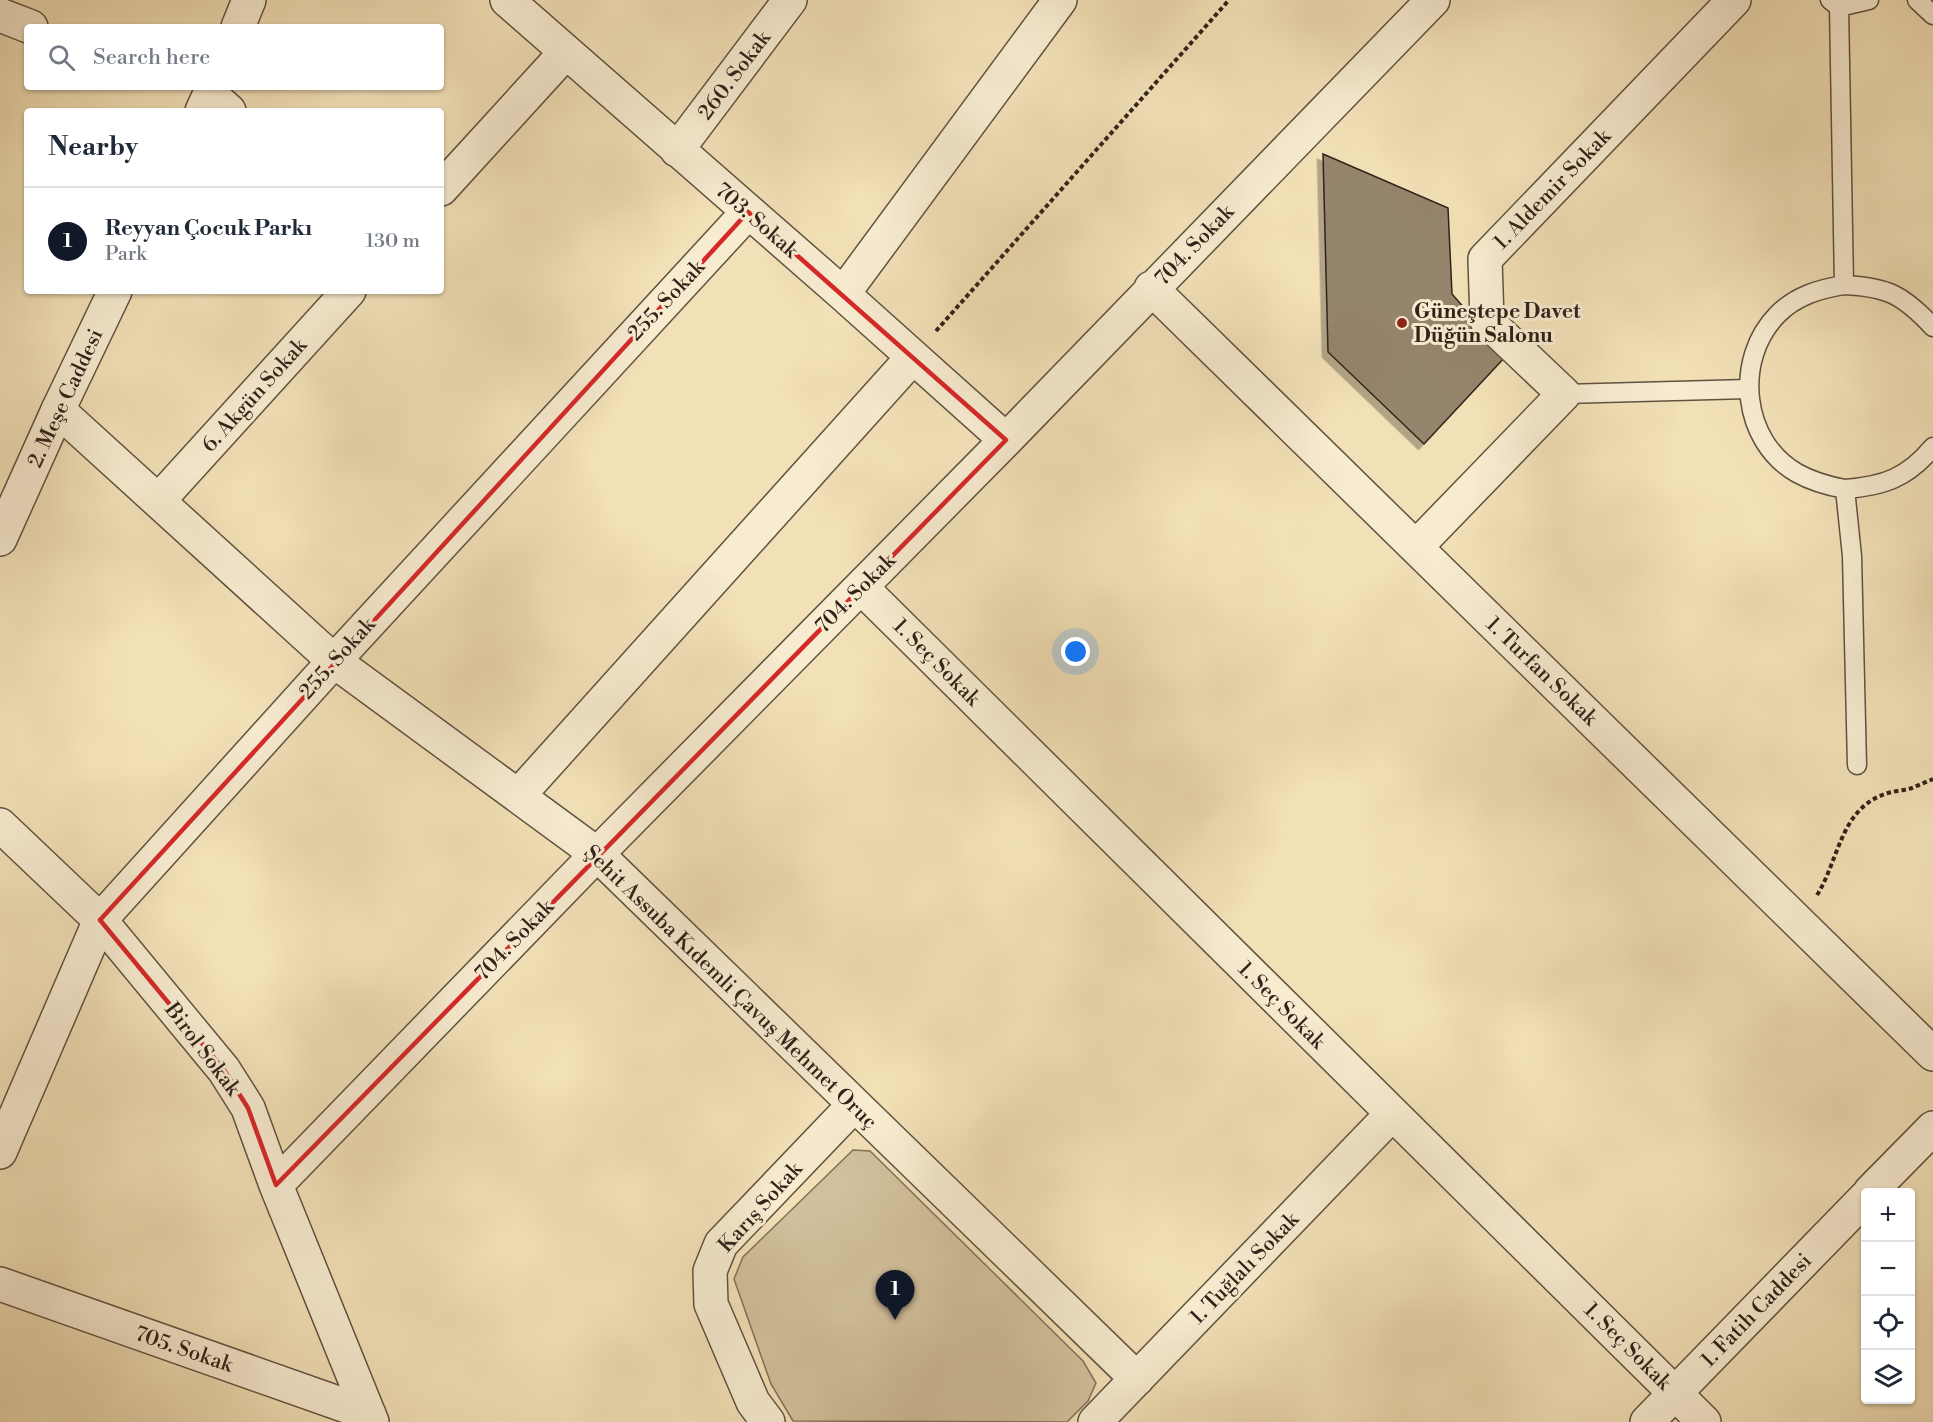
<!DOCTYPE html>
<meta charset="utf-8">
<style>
:root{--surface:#fff;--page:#f2f2f3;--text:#1f2937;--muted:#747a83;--line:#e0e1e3;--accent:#111827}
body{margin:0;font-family:"Libre Bodoni",serif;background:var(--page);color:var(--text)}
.controls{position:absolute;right:18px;bottom:18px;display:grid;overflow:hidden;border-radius:6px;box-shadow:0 2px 4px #0004}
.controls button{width:54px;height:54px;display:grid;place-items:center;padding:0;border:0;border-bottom:2px solid var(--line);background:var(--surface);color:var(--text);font:30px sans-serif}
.you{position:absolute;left:1076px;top:652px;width:21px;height:21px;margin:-15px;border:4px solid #fff;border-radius:50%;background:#1a73e8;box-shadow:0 0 0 9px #1a73e833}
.badge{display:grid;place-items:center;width:39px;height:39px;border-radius:50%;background:var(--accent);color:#fff;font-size:20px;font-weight:700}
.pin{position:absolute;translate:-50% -50px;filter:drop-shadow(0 2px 3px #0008)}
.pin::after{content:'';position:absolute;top:32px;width:21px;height:18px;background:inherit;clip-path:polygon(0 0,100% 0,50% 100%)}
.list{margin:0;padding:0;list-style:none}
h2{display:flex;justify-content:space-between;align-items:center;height:78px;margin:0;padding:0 24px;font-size:26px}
h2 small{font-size:20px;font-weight:400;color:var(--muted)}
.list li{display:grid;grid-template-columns:39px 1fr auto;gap:18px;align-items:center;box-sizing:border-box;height:108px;padding:0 24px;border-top:2px solid var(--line)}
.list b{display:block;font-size:22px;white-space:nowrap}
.list p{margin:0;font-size:20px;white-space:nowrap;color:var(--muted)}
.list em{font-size:20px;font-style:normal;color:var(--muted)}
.icon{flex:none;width:33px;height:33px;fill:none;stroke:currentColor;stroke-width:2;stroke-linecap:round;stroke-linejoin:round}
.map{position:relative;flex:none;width:1933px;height:1422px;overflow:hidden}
.search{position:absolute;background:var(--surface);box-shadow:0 2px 4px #0004;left:24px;top:24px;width:420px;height:66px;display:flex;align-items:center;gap:15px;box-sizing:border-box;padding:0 21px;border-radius:6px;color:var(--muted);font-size:22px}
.panel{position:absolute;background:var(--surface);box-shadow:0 2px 4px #0004;left:24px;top:108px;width:420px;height:186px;border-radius:6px}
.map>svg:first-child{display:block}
</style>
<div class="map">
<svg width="1933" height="1422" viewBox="0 0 1933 1422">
<defs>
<filter id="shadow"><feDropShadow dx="-5.5" dy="5.5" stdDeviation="0" flood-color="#0004"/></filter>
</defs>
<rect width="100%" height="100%" fill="#f2e0b7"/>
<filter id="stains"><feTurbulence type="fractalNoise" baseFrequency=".00333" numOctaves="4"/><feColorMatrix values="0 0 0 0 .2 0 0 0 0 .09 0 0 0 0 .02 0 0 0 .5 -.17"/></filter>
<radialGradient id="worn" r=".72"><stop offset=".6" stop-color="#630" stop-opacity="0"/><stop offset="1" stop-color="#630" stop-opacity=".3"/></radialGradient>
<path fill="#d1c09c" stroke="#81715b" stroke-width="1.5" d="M853 1150 870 1151 1083 1361 1096 1383 1088 1401 1067 1422 793 1421 771 1384 734 1279 743 1257Z"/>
<path fill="#95856c" stroke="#31221a" stroke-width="1.5" filter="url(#shadow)" d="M1323 154 1448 208 1452 294 1506 356 1424 444 1328 352Z"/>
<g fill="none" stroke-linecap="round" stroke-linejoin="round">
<defs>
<path id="service" d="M1830 0 1839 7 1844 285C1819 289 1796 296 1778 314 1733 359 1742 442 1797 473 1813 482 1828 486 1845 489L1852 556 1857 765
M1917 0 1933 15
M1839 7 1869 0
M1844 285C1888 287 1903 295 1933 327
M1564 394 1748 389
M1845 489C1884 486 1907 478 1933 447"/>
<path id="minor" d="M507 0 843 294 1006 440
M210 94 229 111
M677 150 790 0
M441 189 566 52
M1151 288 1933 1054
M843 294 1060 0
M58 410 334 661 597 854 1137 1379
M159 500 349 291
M1416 547 1564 394 1487 321 1485 259 1734 0
M861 587 1704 1422
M518 796 913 357
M0 825 100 920 224 1070 248 1108 276 1185 372 1422
M0 1152 100 920 334 661 748 212
M276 1185 597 854 1006 440 1433 0
M0 1284 369 1414
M768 1422 753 1402 711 1304 710 1271 721 1244 854 1105
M1095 1422 1392 1114"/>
<path id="tertiary" d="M0 15 31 27
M238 27 249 0
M202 111 213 87
M0 539 58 410 115 291
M1870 1192 1933 1128
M1647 1422 1866 1197"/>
</defs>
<use href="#service" stroke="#615241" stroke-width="21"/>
<use href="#minor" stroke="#615241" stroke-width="36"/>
<use href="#tertiary" stroke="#615241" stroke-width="36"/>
<path stroke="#31221a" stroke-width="4" stroke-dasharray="4.5 3" stroke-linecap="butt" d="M936 331 1229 0
M1817 895C1838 862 1840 813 1880 796 1890 791 1902 791 1912 788 1919 785 1926 782 1933 779"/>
<use href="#service" stroke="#f7ebd0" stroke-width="18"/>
<use href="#minor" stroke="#f7ebd0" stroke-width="33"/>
<use href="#tertiary" stroke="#f7ebd0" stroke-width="33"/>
</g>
<path fill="none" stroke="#d62828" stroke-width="4.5" stroke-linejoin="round" d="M748 212 1006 440 276 1185 248 1108 224 1070 100 920Z"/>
<circle fill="#8f2418" stroke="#f7ebd0" stroke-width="2" cx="1402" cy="323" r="6"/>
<g text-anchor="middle" stroke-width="6" stroke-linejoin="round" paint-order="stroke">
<g font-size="21" fill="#31221a" stroke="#f7ebd0">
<text transform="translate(734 75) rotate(-53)" y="7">260. Sokak</text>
<text transform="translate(1552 189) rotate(-46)" y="7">1. Aldemir Sokak</text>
<text transform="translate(757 220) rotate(41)" y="7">703. Sokak</text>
<text transform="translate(1194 245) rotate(-46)" y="7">704. Sokak</text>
<text transform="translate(666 300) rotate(-47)" y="7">255. Sokak</text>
<text transform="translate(254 395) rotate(-48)" y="7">6. Akgün Sokak</text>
<text transform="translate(65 398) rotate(-65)" y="7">2. Meşe Caddesi</text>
<text transform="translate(855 593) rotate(-45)" y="7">704. Sokak</text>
<text transform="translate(337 658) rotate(-48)" y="7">255. Sokak</text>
<text transform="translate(937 662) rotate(45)" y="7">1. Seç Sokak</text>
<text transform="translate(1542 671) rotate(44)" y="7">1. Turfan Sokak</text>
<text transform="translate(514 940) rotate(-46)" y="7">704. Sokak</text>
<text transform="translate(731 987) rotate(44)" y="7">Şehit Assuba Kıdemli Çavuş Mehmet Oruç</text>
<text transform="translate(1282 1005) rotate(45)" y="7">1. Seç Sokak</text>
<text transform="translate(203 1049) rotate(53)" y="7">Birol Sokak</text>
<text transform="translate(760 1207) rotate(-48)" y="7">Karış Sokak</text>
<text transform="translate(1244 1268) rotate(-46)" y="7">1. Tuğlalı Sokak</text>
<text transform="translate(1756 1310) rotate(-46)" y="7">1. Fatih Caddesi</text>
<text transform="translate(1628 1346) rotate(45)" y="7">1. Seç Sokak</text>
<text transform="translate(184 1349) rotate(19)" y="7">705. Sokak</text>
</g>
<g font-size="21" font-weight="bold" fill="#31221a" stroke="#f7ebd0" text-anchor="start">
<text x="1414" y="318">Güneştepe Davet<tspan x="1414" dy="24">Düğün Salonu</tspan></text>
</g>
</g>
<rect width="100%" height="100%" filter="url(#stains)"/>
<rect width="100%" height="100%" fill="url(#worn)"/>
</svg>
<div class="controls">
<button>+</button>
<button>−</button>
<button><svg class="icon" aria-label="locate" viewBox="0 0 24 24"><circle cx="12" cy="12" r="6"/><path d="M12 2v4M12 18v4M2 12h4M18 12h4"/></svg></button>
<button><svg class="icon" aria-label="layers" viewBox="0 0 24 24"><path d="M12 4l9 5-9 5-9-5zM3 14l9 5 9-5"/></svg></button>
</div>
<div class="you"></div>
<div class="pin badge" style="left:895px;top:1320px">1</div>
<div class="search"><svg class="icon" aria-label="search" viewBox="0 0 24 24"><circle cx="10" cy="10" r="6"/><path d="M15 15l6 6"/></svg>Search here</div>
<section class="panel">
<h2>Nearby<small></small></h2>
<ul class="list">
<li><span class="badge">1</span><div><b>Reyyan Çocuk Parkı</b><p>Park</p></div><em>130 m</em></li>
</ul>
</section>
</div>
